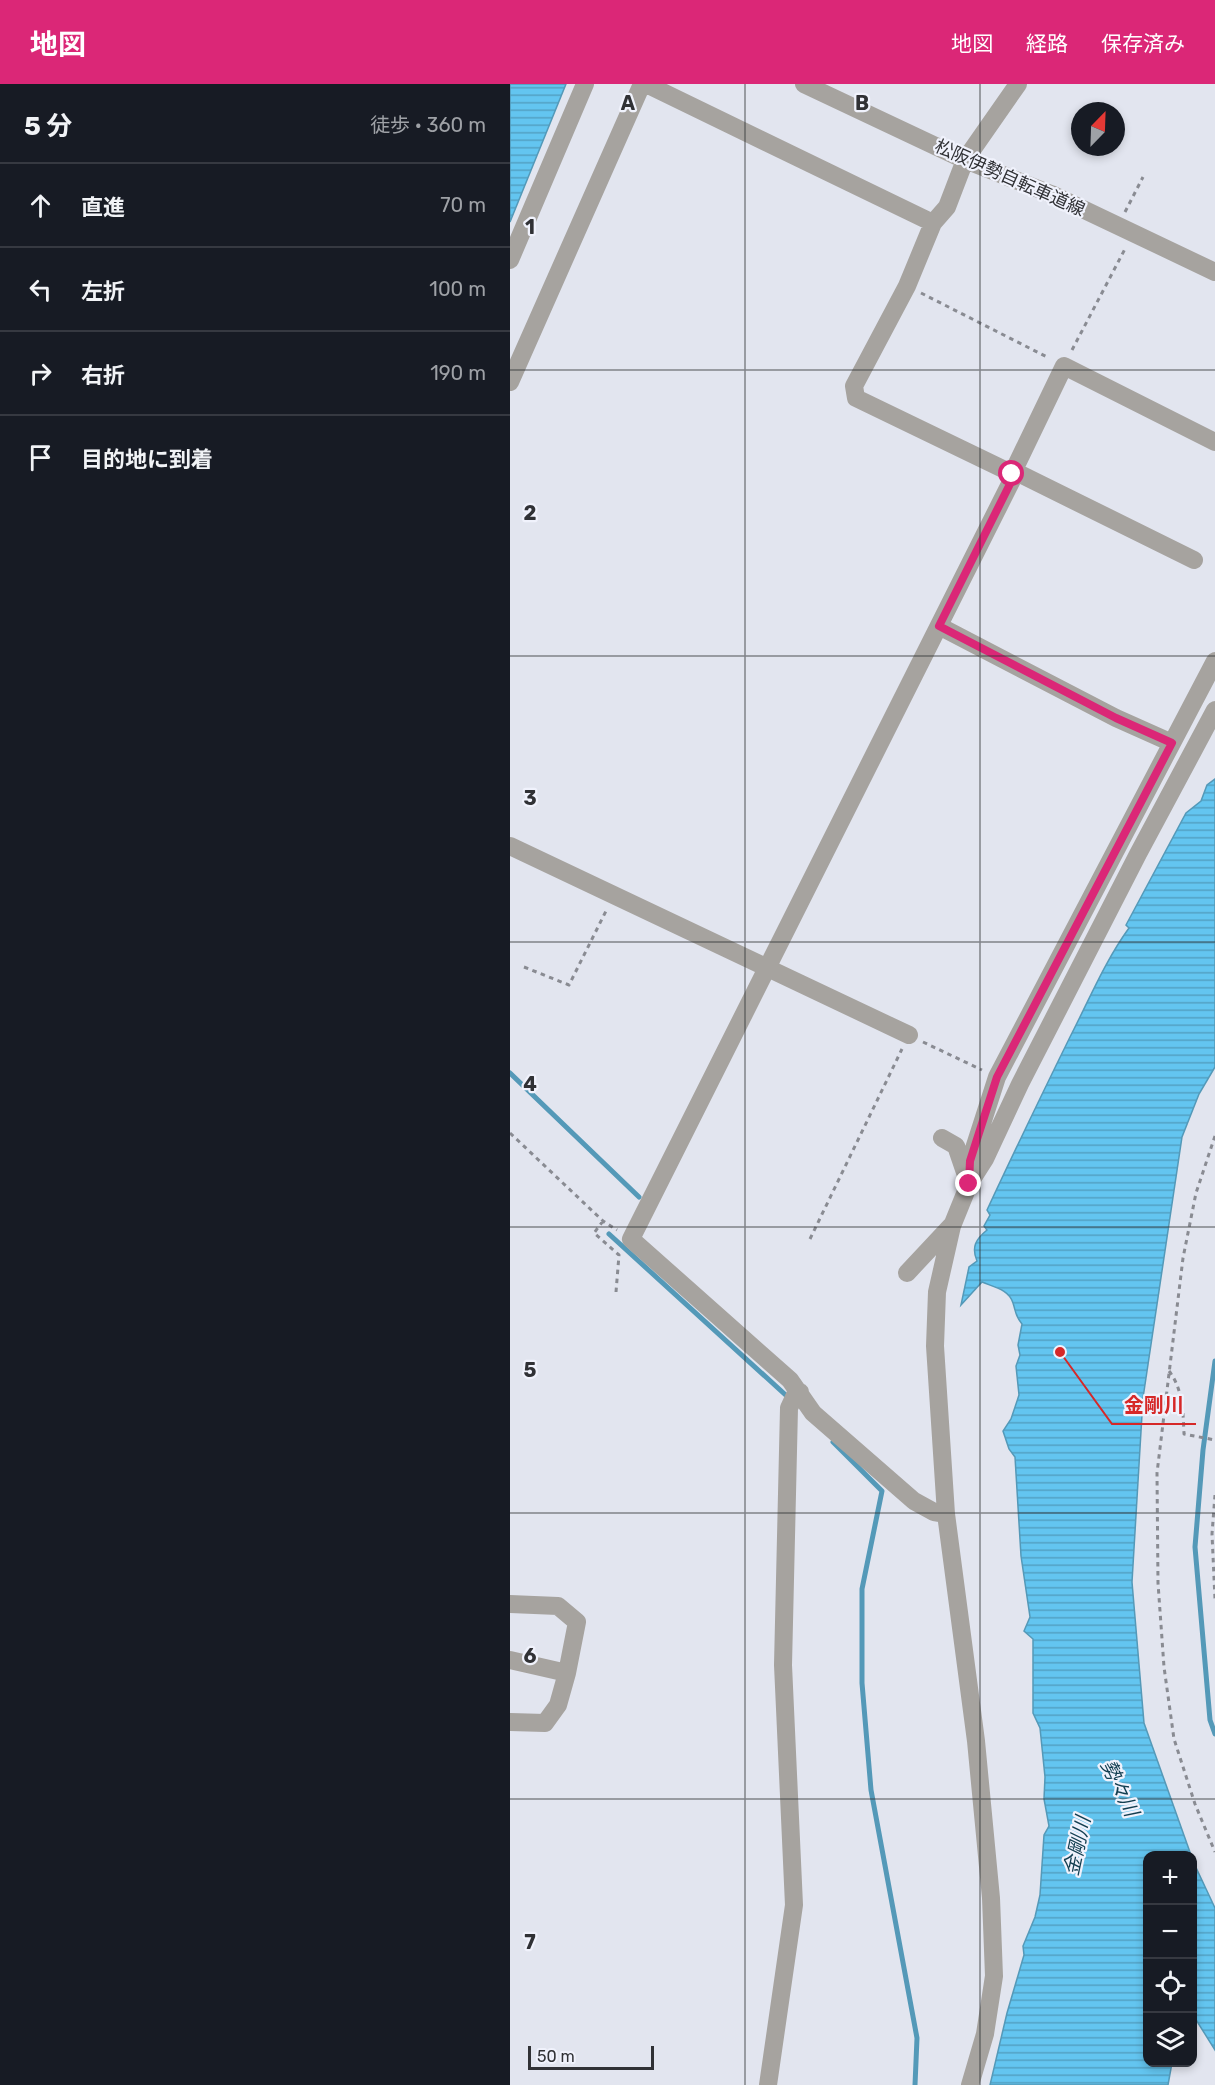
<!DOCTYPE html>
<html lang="ja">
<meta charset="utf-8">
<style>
:root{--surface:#171b24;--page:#242831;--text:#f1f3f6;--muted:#9ea1a6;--line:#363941;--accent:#db2777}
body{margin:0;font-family:Rubik,"Noto Sans JP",sans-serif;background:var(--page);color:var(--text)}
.controls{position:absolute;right:18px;bottom:18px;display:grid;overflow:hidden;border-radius:12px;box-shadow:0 3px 9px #0003}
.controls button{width:54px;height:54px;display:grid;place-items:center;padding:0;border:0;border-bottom:2px solid var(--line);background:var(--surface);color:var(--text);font:30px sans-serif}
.compass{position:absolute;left:561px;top:18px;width:54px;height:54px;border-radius:50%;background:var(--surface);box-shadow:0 3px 9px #0003;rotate:23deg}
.scale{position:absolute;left:18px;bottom:15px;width:126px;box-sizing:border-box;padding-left:6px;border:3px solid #303135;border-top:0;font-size:16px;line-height:21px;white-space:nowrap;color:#303135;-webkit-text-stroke:4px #f0f2fc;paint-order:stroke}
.stop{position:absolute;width:18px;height:18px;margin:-14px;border:4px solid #db2777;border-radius:50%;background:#fff}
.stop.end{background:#db2777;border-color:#fff;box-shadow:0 2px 6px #0008}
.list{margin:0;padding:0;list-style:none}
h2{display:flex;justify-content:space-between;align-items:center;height:78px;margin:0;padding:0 24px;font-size:26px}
h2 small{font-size:20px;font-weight:400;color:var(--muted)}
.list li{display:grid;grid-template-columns:39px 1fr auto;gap:18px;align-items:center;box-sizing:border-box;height:84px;padding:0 24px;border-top:2px solid var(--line)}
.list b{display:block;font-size:22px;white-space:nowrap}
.list em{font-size:20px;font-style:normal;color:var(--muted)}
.icon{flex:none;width:33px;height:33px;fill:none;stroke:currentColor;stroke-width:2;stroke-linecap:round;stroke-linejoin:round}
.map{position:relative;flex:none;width:705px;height:2001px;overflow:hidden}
header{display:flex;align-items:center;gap:36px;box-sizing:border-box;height:84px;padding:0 30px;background:var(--accent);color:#fff}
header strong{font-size:28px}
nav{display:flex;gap:33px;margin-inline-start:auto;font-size:21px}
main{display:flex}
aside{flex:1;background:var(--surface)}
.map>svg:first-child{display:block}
</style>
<header>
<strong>地図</strong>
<nav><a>地図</a><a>経路</a><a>保存済み</a></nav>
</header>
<main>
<aside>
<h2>5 分<small>徒歩 · 360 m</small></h2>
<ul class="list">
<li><svg class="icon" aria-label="ahead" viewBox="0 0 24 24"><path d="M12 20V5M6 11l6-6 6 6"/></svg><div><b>直進</b></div><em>70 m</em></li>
<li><svg class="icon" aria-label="left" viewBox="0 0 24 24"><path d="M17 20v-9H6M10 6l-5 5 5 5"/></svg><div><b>左折</b></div><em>100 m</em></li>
<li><svg class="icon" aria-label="right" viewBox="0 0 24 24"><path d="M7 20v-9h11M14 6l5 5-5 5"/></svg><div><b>右折</b></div><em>190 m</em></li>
<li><svg class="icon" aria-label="arrive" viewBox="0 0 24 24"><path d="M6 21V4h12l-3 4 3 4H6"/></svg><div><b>目的地に到着</b></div></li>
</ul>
</aside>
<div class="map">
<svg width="705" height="2001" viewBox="0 0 705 2001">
<defs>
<pattern id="water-rules" width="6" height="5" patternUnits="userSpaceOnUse" patternTransform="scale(1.5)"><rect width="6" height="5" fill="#63c5f0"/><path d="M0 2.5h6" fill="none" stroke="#52a1c3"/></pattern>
</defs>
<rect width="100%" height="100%" fill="#e2e5ef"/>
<path fill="url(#water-rules)" stroke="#5499b8" stroke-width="1.5" d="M0 0H56L0 138Z
M705 695V983L689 1010 672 1053 633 1314 622 1498 634 1639 681 1771 638 1772V1978L662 1979 658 2001H480L497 1929 514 1871 513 1862 525 1833 530 1811 534 1751 539 1742 534 1715 535 1693 530 1644 523 1629V1555L514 1547 520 1533 511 1472 505 1373 499 1365 493 1347 501 1335 509 1311 506 1282 510 1271 508 1261 512 1240C505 1232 506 1228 503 1219 499 1205 483 1203 472 1198L451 1221 459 1183 467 1177C461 1163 466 1155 477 1146L474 1142 480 1131 477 1126C504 1068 532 1010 560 953 579 916 595 877 619 844L616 841 676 729 691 717 697 701Z
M682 1775 705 1824V1966L683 1931Z"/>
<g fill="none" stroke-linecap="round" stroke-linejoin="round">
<path stroke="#5499b8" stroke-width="5" d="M0 989 129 1113
M99 1150 280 1315
M705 1277 693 1366 685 1463 700 1636 705 1650
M323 1358 372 1407 352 1505V1599L361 1706 407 1954 405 2001"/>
<path stroke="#898b92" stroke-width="3" stroke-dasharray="4.5 4.5" stroke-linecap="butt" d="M615 128 633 93
M411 209 539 274
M562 266 616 163
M14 883 59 901 97 825
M413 958 472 986
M0 1049 93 1137 107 1146
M705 1052 686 1109 673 1174 647 1389 648 1499 654 1583 664 1655 685 1720 705 1768
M93 1137 84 1149 109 1171 106 1208
M300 1155 392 965
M659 1287C673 1305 673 1328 674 1350L705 1356
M705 1411 702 1450 705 1515"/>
<path stroke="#a6a39f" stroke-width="18" d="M136 0 423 139
M294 0 455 76 541 110 705 188
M0 176 75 0
M0 298 132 0
M684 476 510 390H502L554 282 705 358
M429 542 606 634 662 659
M0 762 399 951
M432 1054 446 1062 459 1100 460 1077 487 993 705 577
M397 1189 441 1142
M436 1430 424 1428 404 1417 303 1329 280 1296 121 1155 502 396V390L493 385 346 314 344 302 397 202 423 139 437 123 455 76 508 0
M0 1520 48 1522 67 1538 57 1589 48 1621 35 1639 0 1638
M0 1576 57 1589
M258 2001 284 1821 273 1581 279 1324 285 1311 290 1308
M460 2001 475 1950 484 1892 481 1814 466 1657 436 1430 425 1262 427 1208 442 1142 459 1100 475 1075 510 1000 628 770 705 626"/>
</g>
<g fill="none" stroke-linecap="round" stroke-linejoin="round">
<path stroke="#db2777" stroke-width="8" d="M459 1100 460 1077 487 993 662 659 606 634 429 542 502 396V390"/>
</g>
<path fill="none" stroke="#303135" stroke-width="1.5" stroke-opacity="0.55" d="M235 0V2001M470 0V2001M0 286H705M0 572H705M0 858H705M0 1143H705M0 1429H705M0 1715H705"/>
<g text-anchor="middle" stroke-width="4.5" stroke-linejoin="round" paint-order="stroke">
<g font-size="18" fill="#303135" stroke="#f0f2fc">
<text transform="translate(500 94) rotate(24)" y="6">松阪伊勢自転車道線</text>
</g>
<g font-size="20" font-style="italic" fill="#123e50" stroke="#f0f2fc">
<text transform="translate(610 1704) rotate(64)" y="7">勢々川</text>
<text transform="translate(567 1762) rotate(-78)" y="7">金剛川</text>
</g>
</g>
<g font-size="20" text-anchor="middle" font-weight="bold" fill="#303135" stroke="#f0f2fc" stroke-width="4.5" stroke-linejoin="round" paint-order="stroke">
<text x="118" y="26">A</text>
<text x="352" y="26">B</text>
<text x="20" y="150">1</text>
<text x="20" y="436">2</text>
<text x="20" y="721">3</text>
<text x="20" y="1007">4</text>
<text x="20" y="1293">5</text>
<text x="20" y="1579">6</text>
<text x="20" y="1865">7</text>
</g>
<path fill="none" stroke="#d62828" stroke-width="2" d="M550 1268L602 1340H686"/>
<circle fill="#d62828" stroke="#f0f2fc" stroke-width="2" cx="550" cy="1268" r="6"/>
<g font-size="20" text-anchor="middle" font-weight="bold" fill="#d62828" stroke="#f0f2fc" stroke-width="4.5" stroke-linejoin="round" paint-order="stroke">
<text x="644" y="1328">金剛川</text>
</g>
</svg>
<div class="controls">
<button>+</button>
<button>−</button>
<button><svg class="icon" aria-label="locate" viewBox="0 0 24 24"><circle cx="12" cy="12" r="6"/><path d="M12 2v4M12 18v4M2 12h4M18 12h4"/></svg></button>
<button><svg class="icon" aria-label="layers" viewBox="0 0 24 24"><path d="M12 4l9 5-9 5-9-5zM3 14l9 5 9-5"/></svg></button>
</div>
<svg class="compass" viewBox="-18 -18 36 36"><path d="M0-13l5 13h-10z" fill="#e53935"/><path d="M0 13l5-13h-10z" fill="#9ea1a6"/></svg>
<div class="scale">50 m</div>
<div class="stop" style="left:502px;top:390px"></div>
<div class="stop end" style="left:459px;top:1100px"></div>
</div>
</main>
